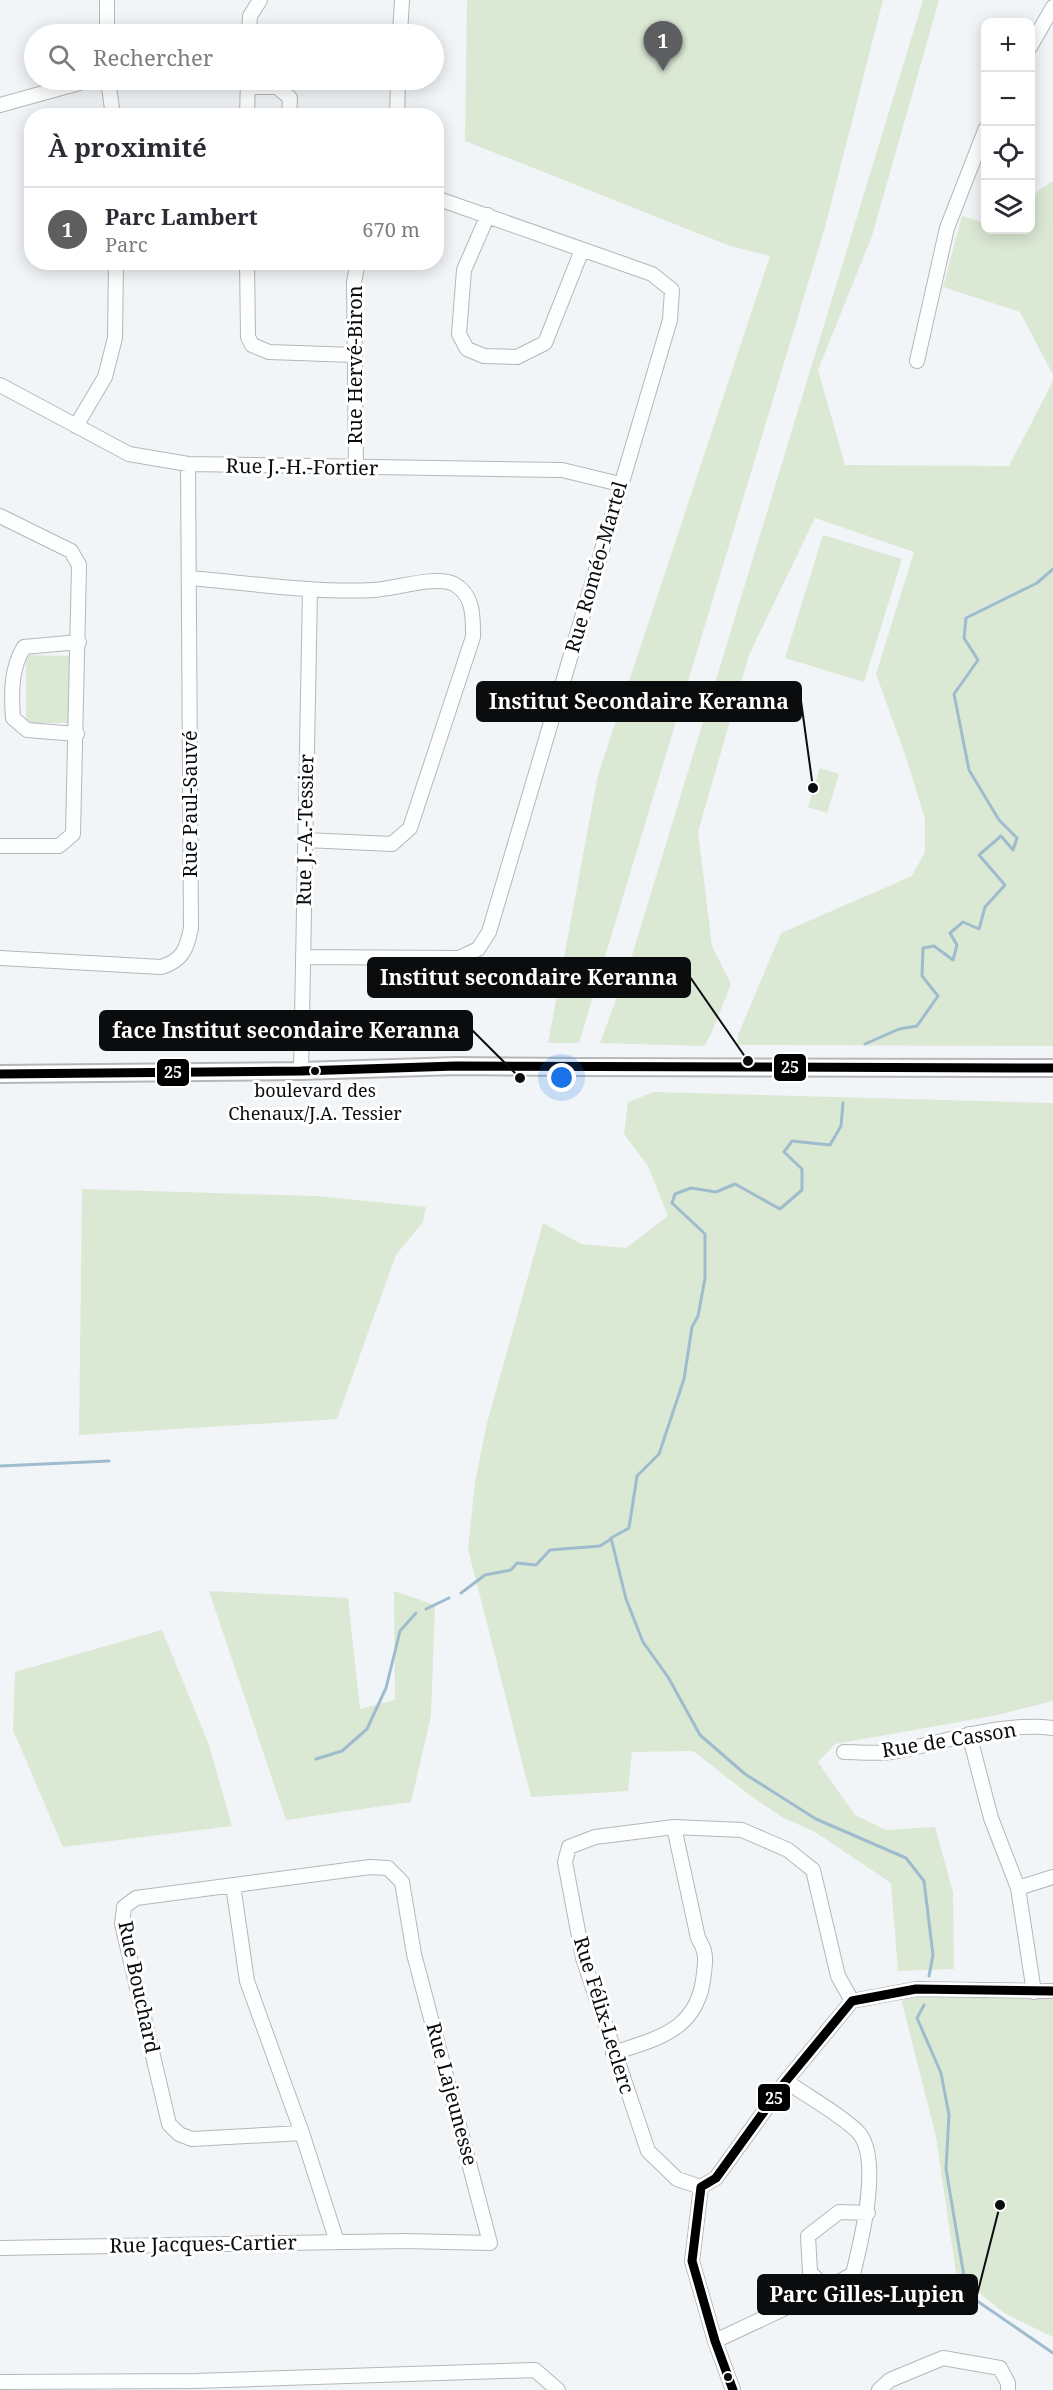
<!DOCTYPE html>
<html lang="fr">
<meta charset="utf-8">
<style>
:root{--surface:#fff;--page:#f2f2f3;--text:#2b2b33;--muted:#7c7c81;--line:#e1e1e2;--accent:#5c5e60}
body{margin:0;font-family:"Noto Serif",serif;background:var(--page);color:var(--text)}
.controls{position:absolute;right:18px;top:18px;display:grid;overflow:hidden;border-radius:12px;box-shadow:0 3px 15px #0003}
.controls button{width:54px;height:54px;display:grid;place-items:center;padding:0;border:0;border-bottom:2px solid var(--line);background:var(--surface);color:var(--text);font:30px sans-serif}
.you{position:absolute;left:562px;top:1078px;width:21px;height:21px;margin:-15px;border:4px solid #fff;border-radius:50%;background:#1a73e8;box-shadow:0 0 0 9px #1a73e833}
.badge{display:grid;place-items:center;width:39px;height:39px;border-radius:50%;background:var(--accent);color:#fff;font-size:20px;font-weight:700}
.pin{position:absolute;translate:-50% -50px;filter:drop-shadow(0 2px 3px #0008)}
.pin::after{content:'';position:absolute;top:32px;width:21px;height:18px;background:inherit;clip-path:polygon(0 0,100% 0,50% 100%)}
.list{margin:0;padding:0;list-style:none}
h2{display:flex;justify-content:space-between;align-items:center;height:78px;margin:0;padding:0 24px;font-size:26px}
h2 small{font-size:20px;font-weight:400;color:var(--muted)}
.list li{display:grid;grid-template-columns:39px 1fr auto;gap:18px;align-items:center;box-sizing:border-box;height:84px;padding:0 24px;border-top:2px solid var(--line)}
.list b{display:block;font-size:22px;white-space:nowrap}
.list p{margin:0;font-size:20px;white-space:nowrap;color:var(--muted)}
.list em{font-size:20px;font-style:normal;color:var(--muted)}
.icon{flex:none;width:33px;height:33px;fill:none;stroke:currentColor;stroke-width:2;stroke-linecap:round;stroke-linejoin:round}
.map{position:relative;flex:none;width:1053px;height:2390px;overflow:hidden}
.search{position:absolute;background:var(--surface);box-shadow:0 3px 15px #0003;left:24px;top:24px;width:420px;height:66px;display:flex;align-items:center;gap:15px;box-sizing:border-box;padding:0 21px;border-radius:33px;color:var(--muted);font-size:22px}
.panel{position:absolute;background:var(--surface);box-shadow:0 3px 15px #0003;left:24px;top:108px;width:420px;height:162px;border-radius:24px}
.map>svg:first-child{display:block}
</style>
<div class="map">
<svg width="1053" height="2390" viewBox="0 0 1053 2390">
<rect width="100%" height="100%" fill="#f2f5f8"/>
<path fill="#dbe8d4" d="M467 0H883L825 227 579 1043H548L598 775 770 256 730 246 465 141Z
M923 0H939L872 236 818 370 845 465 1009 466 1053 381V1046L738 1045V1035L781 933 912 876 925 852V819L906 757 876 674 914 552 815 518 749 655 698 832 712 946 731 984 712 1032 704 1046 600 1043 630 962Z
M1053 181V375L1020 312 943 287 962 216 985 223 986 230H1030C1030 198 1026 198 1053 181Z
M823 535 902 559 864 682 785 658Z
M26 655 71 656 69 723H26Z
M820 768 839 774 827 813 808 807Z
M654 1092 1053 1103V1701L993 1716 835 1744 818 1762 855 1815 886 1830 935 1827 953 1892 954 1969 898 1971 891 1883 815 1832 782 1817 751 1796 693 1751 632 1752 628 1791 531 1797 468 1549 475 1482 487 1423 543 1223 581 1244 626 1248 668 1216 648 1166 624 1134 628 1102Z
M82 1189 316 1196 426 1207 423 1222 396 1255 337 1419 79 1435Z
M209 1591 348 1598 360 1709 395 1700 394 1591 435 1605 431 1716 411 1802 286 1820Z
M162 1630 209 1745 232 1826 63 1847 13 1730 15 1672Z
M1053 1992V2337L1004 2313 956 2273 936 2137 900 1994Z"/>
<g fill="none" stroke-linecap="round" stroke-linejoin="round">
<path stroke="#9fbccf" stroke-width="3" d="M865 1044 899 1029 917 1026 938 996 922 976 923 948 934 946 953 960 957 945 950 933 963 922 979 929 985 907 1005 885 979 855 1001 836 1013 850 1017 838 999 820 969 770 954 694 978 660 964 638 966 618 1037 583 1053 569
M843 1103 841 1126 830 1145 792 1141 784 1152 802 1169V1190L780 1209 735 1184 716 1192 691 1188 675 1194 672 1203 705 1234V1278L698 1316 692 1327 684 1379 659 1454 637 1476 629 1528 611 1538 626 1599 643 1642 668 1677 700 1735 745 1774 816 1819 906 1858 924 1881 933 1955 929 1976
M0 1466 109 1461
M461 1593 485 1575 511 1570 517 1563 536 1565 550 1550 600 1546 611 1539
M426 1609 449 1598
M316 1759 342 1751 367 1729 386 1688 400 1631 416 1613
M924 2005 917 2018 941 2073 949 2115 946 2169 967 2294 1053 2353"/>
<defs>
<path id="minor" d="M107 0V34
M249 34 250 16 260 0
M400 34 402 0
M1030 47 1053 7
M108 80 113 116
M248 87H277L290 98 289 116
M0 105 90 80
M247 116 248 80
M397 116 398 80
M488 215 464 270 459 334 467 349 484 356 517 357 545 343 582 250
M247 262 248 337 252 345 269 352 354 355
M917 361 947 228 986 128
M0 385 129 454 188 464 562 470 620 484
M76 426 105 377 115 338 116 262
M356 468 354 282 358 262
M0 516 71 551 79 565 73 834 59 846H0
M189 578C250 583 312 593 373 590 394 589 437 575 454 584 474 595 473 617 473 637L410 828 392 844 305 840
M77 734 27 730 13 718C11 694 11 668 24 647L79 642
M303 957 459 958 478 949 489 932 670 320 672 290 652 274 436 198
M0 958 161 967C182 961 187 949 191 928L188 464
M301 1071 310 589
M969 1734 991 1818 1018 1888 1034 1992
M844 1752C859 1752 875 1754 890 1752 943 1744 998 1721 1053 1728
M233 1885 247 1981 302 2133 337 2242
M1018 1888 1053 1877
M613 2053C659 2038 699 2030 704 1973 706 1958 706 1951 698 1938L674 1827
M701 2187 677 2179 648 2151 583 1958 565 1862 569 1847 595 1837 674 1827 742 1830 788 1850 813 1870 838 1976 852 2001
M701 2187 716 2178 786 2081 852 2001 916 1989 1053 1991
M701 2187 692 2261 715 2341 733 2390
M0 2248 405 2241 490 2243 414 1954 402 1882 388 1868 370 1867 136 1898 124 1907 122 1924 169 2124 179 2134 192 2139 302 2133
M826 2289 810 2272 808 2236 839 2212 868 2213
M715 2341 826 2289 853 2274C861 2242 883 2156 857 2131 837 2112 808 2097 786 2081
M0 2382 196 2381 535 2370 558 2390
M879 2390 890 2380 943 2358 1000 2368 1008 2383V2390"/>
<path id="major" d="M0 1074 301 1071 456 1066 581 1067 1053 1068"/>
</defs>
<use href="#minor" stroke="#b5b7ba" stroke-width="16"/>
<use href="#major" stroke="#b5b7ba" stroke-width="20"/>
<use href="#minor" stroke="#fdfefe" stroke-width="14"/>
<use href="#major" stroke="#fdfefe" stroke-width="16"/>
<defs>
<path id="bus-1" d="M0 1074 301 1071 456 1066 1053 1068
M733 2390 715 2341 692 2261 701 2187 716 2178 786 2081 852 2001 916 1989 1053 1991"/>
</defs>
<use href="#bus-1" stroke="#fff" stroke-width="14"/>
<use href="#bus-1" stroke="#000" stroke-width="9"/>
</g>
<g fill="#0b0c0e" stroke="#fff" stroke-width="2">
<circle cx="315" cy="1071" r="5"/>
<circle cx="728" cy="2377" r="5"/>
</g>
<g text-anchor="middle" stroke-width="6" stroke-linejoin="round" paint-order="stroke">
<g font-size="18" fill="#0b0c0e" stroke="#fff">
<text x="315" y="1097">boulevard des<tspan x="315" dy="23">Chenaux/J.A. Tessier</tspan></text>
</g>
<g font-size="20" fill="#0b0c0e" stroke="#fff">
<text transform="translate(355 365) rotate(-90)" y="7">Rue Hervé-Biron</text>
<text transform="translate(302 467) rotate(1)" y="7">Rue J.-H.-Fortier</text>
<text transform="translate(596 567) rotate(-74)" y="7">Rue Roméo-Martel</text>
<text transform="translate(190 804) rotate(-90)" y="7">Rue Paul-Sauvé</text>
<text transform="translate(305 830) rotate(-89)" y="7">Rue J.-A.-Tessier</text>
<text transform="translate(949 1740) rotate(-9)" y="7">Rue de Casson</text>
<text transform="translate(139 1987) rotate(78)" y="7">Rue Bouchard</text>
<text transform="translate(604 2015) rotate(73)" y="7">Rue Félix-Leclerc</text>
<text transform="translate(452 2094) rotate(75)" y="7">Rue Lajeunesse</text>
<text transform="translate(203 2244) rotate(-1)" y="7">Rue Jacques-Cartier</text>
</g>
</g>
<path fill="none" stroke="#0b0c0e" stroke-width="2" d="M813 788L801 701M748 1061L690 977M520 1078L472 1030M1000 2205L977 2295"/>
<g fill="#0b0c0e" stroke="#fff" stroke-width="2">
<circle cx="813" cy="788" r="6"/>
<circle cx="748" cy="1061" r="6"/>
<circle cx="520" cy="1078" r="6"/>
<circle cx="1000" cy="2205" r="6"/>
</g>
<g fill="#0b0c0e" stroke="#0b0c0e" stroke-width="2">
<rect x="477" y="682" width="324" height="39" rx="6"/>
<rect x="368" y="958" width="322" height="39" rx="6"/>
<rect x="100" y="1011" width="372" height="39" rx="6"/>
<rect x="758" y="2275" width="219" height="39" rx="6"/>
</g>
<g font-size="21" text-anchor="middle" font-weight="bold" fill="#fff">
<text x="639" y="709">Institut Secondaire Keranna</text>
<text x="529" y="985">Institut secondaire Keranna</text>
<text x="286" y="1038">face Institut secondaire Keranna</text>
<text x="867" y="2302">Parc Gilles-Lupien</text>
</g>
<g stroke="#fff" stroke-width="2">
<rect x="773" y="1053" width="34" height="29" rx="6" fill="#000"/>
<rect x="156" y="1058" width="34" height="29" rx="6" fill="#000"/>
<rect x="757" y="2083" width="34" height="29" rx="6" fill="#000"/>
</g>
<g font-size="16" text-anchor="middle" font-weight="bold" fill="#fff">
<text x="790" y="1073">25</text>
<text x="173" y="1078">25</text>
<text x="774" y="2104">25</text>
</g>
</svg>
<div class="controls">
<button>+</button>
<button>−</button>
<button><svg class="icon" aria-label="locate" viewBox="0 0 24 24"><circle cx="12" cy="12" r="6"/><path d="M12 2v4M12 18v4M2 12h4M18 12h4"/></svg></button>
<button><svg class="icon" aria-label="layers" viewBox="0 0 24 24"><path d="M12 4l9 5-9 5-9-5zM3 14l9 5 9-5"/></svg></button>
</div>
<div class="you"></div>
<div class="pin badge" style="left:663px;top:71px">1</div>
<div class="search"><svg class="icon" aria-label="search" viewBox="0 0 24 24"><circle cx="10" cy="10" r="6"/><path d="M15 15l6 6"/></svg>Rechercher</div>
<section class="panel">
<h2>À proximité<small></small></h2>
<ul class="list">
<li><span class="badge">1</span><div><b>Parc Lambert</b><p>Parc</p></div><em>670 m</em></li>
</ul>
</section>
</div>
